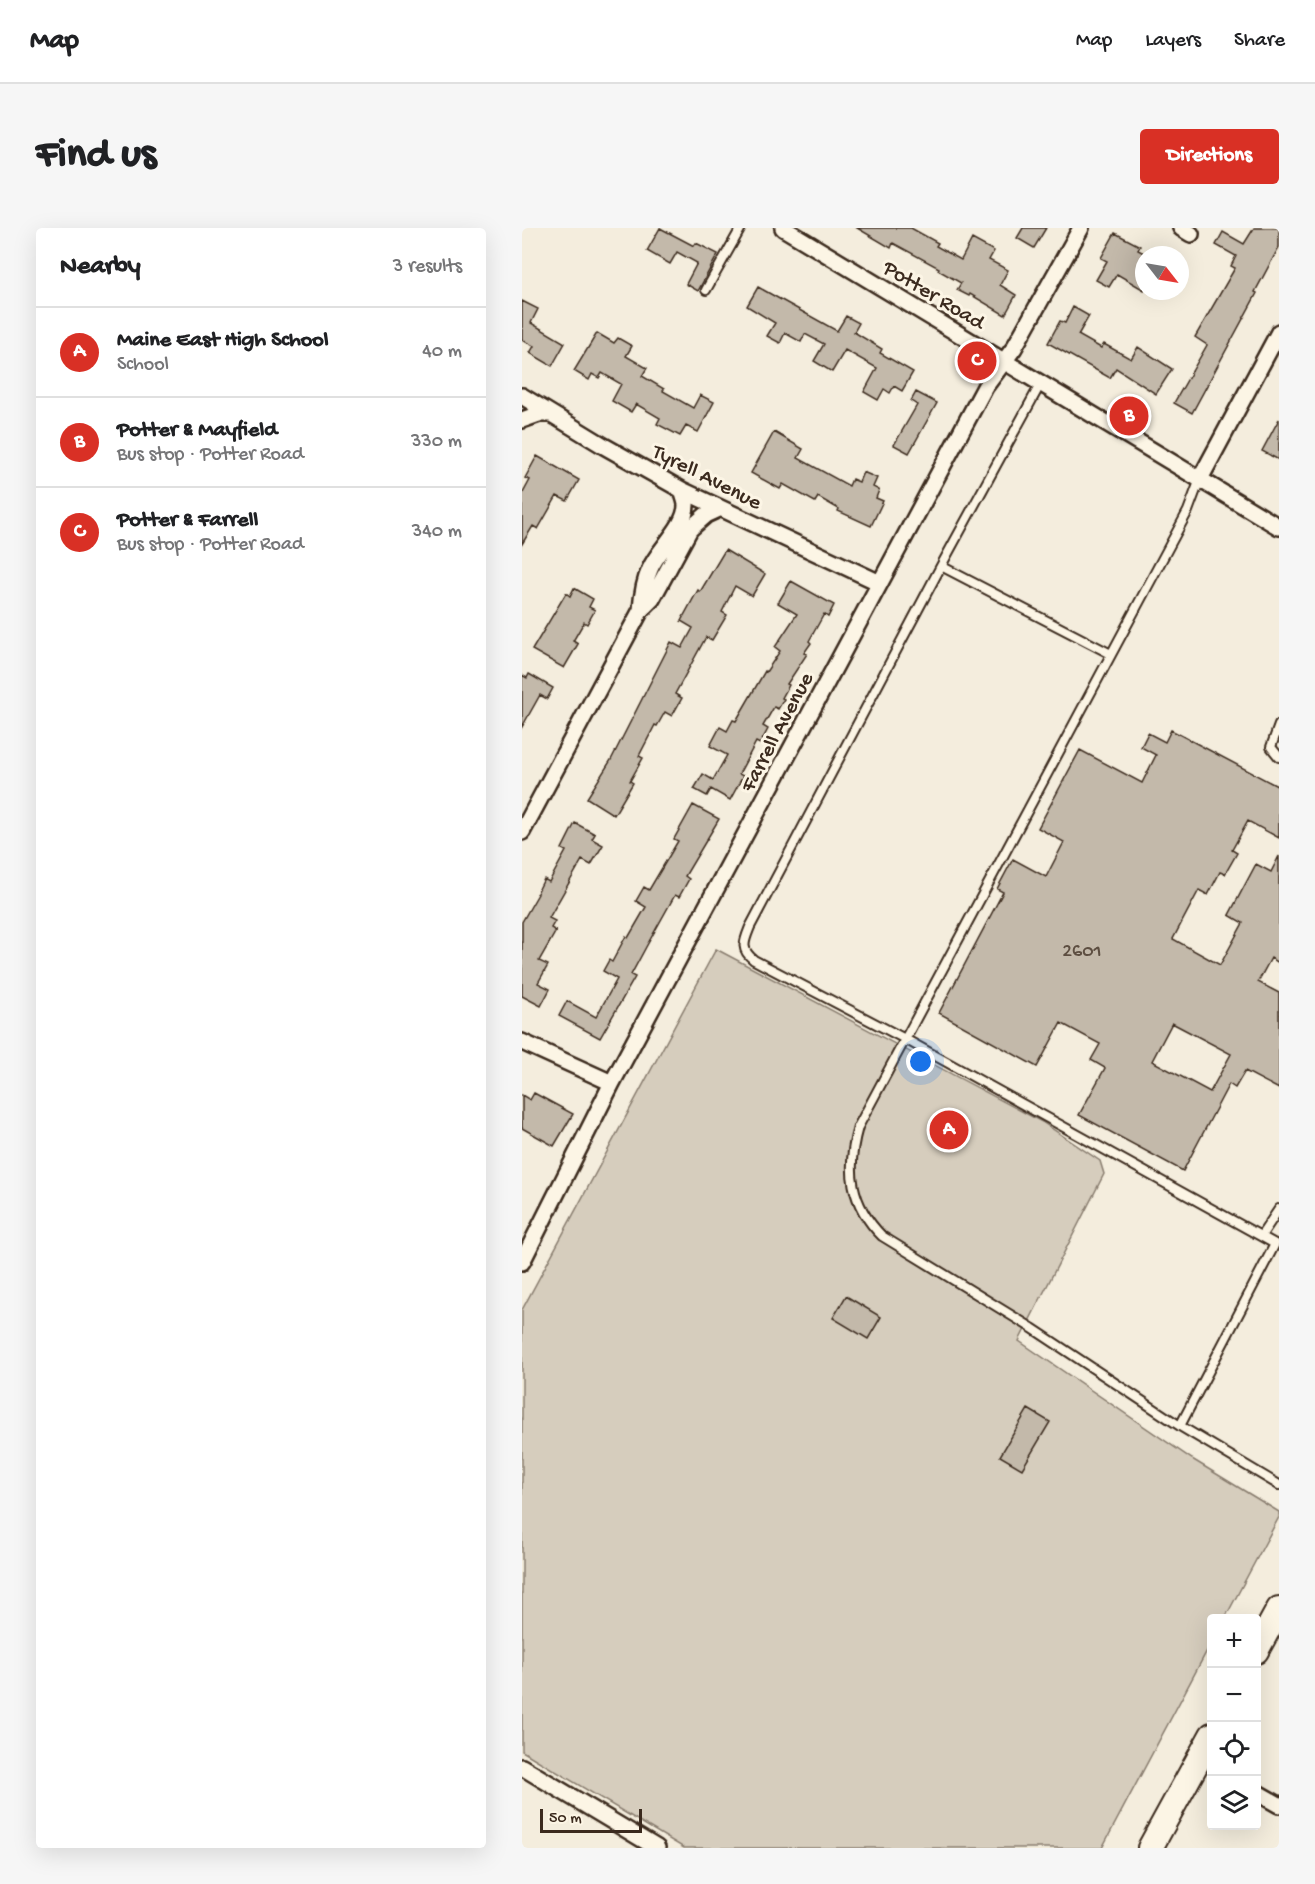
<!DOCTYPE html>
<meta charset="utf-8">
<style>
:root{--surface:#fff;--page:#f6f6f6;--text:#202124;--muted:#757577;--line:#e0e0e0;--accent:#d93025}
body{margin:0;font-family:"Gochi Hand",sans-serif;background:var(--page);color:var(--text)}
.controls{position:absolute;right:18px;bottom:18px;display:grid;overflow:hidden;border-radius:6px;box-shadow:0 6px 24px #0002}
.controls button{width:54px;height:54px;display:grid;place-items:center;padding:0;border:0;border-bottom:2px solid var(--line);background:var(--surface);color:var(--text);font:30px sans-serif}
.compass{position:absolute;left:613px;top:18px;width:54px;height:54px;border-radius:50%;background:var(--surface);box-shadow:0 6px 24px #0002;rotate:121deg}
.scale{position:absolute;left:18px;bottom:15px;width:102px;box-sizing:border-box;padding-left:6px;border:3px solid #3b2a1e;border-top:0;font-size:16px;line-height:21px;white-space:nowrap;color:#3b2a1e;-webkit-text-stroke:4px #fcf5e5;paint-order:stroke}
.you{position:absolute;left:399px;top:834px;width:21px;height:21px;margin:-15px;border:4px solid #fff;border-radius:50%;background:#1a73e8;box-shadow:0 0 0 9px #1a73e833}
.badge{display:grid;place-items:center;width:39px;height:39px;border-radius:50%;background:var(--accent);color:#fff;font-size:20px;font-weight:700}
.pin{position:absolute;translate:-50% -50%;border:3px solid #fff;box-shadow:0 2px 6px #0006}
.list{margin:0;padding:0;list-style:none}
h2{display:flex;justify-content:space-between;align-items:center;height:78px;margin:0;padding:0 24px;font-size:26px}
h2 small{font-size:20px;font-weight:400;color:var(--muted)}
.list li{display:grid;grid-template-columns:39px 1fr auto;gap:18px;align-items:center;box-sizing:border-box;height:90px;padding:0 24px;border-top:2px solid var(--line)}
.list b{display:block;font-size:22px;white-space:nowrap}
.list p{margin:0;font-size:20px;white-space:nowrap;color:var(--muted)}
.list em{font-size:20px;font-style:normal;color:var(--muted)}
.icon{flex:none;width:33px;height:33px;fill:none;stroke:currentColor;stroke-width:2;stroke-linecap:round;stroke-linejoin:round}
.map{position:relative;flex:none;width:757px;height:1620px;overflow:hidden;border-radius:6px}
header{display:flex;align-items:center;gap:36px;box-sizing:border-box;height:84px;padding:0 30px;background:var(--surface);border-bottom:2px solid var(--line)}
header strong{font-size:28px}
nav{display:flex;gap:33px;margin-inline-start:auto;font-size:21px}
.intro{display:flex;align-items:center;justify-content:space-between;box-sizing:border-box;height:144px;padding:0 36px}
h1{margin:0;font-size:42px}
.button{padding:15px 27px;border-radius:6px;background:var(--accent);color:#fff;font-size:21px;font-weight:700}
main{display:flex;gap:36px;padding:0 36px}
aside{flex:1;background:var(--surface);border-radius:6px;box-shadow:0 6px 24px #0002}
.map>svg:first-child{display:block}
</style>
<header>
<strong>Map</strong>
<nav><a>Map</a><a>Layers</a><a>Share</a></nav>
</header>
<div class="intro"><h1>Find us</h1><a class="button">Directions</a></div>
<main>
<aside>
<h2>Nearby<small>3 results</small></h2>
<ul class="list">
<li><span class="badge">A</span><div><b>Maine East High School</b><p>School</p></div><em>40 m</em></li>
<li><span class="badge">B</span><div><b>Potter &amp; Mayfield</b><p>Bus stop · Potter Road</p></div><em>330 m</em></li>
<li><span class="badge">C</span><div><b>Potter &amp; Farrell</b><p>Bus stop · Potter Road</p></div><em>340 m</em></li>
</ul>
</aside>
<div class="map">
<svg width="757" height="1620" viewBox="0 0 757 1620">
<rect width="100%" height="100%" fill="#f4eddd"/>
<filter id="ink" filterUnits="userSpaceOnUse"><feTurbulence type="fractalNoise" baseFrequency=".0167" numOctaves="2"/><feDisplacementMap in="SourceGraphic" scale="12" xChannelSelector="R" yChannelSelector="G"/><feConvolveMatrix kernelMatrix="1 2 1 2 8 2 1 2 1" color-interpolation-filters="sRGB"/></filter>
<g filter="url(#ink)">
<path fill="#d6cdbd" stroke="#887c6e" stroke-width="1.5" d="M194 721 520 894 578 933 582 946 497 1113 670 1231 757 1284V1289L703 1390H690L689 1415 580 1620H162L0 1523V1082Z"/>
<path fill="#c3b9aa" stroke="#3b2a1e" stroke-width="1.5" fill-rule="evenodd" d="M138 0 172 18 174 15 196 26 176 63 164 56 175 35 155 24 148 36 125 23Z
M335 0H389L416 15 414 18 439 32 450 11 472 23 467 32 486 42 478 57 494 67 483 87 448 66 447 68 435 62 439 55 416 42 417 40 371 15 369 20Z
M501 0H524L512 20 495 10Z
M732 0H757V19L733 64 735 65 670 185 652 175 685 117 673 109 713 40 709 38 714 28 694 17 701 4 722 16Z
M593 5 618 18 616 22 622 25V62L595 46 587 59 574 52 585 33 579 30Z
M236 59 315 103 324 88 337 95 332 104 360 121 358 125 391 144 380 163 372 158 368 165 362 161 356 172 342 164 355 140 323 122 310 144 292 133 302 116 283 106 279 114 263 105 258 115 245 108 253 95 225 78Z
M0 73 16 81 9 95 43 115 30 138 8 125 12 118 0 112Z
M551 79 567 88 556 107 579 120 582 116 609 131 616 119 650 141 634 166 594 140 588 150 526 115 538 93 543 95Z
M75 105 92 115 96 110 110 118 104 128 125 140 120 148 142 161 141 163 171 180 178 167 192 174 176 204 164 198 158 208 135 196 138 190 114 176 109 184 90 173 99 156 80 145 77 150 70 146 67 152 52 143Z
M394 164 415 175 387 225 372 217 395 177 389 173Z
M757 191V232L740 223Z
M252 204 281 221 276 230 327 258 330 251 337 254 341 244 355 250 351 259 357 262 354 270 361 273 349 298 316 283 317 281 296 269 293 274 261 256 258 261 229 245Z
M15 228 57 252 45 273 35 268 16 301 11 298 0 316V267L8 252 3 250Z
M203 322 243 346 230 368 213 358 200 384 205 387 190 412 184 409 153 466 160 470 150 488 143 484 135 498 133 497 117 528 121 530 108 553 111 555 92 587 65 570 89 532 149 414 160 420 171 400 159 393 176 362 178 364Z
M269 353 312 377 306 389 302 386 287 413 289 415 282 425 285 426 265 456 267 457 260 470 262 471 256 481 252 479 241 498 246 501 238 516 234 514 217 546 221 548 208 572 189 561 185 568 172 561 181 546 191 552 205 527 188 518 198 499 205 503 211 492 214 493 243 443 244 444 258 423 253 419 275 386 256 375Z
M52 360 71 371 67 379 73 382 65 396 62 394 51 413 56 416 42 440 10 422 44 365 48 368Z
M7 446 31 460 25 471 18 467 0 499V447L5 450Z
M649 502 757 559V610L726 593 710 622 715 625 703 646 698 644 686 667 677 662 651 711 698 737 721 695 707 687 734 636 749 644 757 628V735L749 730 736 754 757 765V861L723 843 713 860 707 856 661 943 557 887 583 840 569 832 578 816 539 795 515 839 417 785 481 664 475 661 491 631 524 649 542 614 516 600 558 522 620 555 634 527 619 519 626 505 643 514ZM650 795 709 826 688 864 630 833Z
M171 577 197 591 163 648 167 651 157 669 153 667 124 719 109 747 113 749 78 810 37 788 45 773 74 789 95 751 81 743 87 732 90 734 104 708 106 710 124 679 114 673 122 659 127 662 156 613 152 611Z
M53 595 73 606 70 611 81 617 69 637 60 632 27 690 33 693 29 700 34 703 17 733 26 737 16 755 28 761 19 778 0 768V694L16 666 15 665 22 651 27 654 44 623 40 621Z
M12 865 51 886 32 918 0 900V867L8 872Z
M324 1068 359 1089 346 1111 311 1090Z
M506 1181 528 1194 500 1241 478 1228Z"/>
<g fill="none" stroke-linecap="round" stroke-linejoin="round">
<defs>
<path id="lane" d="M184 62 219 0
M519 155 419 338 228 699C222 714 218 721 232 732L383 811 753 1016 658 1198
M678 251 666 283 336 899C324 941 328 976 360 1008L510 1100 658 1198 757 1257
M419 338 589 426
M757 497 749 519 757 529
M739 1008 757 981"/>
<path id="street" d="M261 0 757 299
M659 0 669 6
M0 168 82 218 160 262 358 355
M0 192 17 186H29
M678 251 757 104
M119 382 130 371 168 301 184 287 197 281
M0 604 119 382C120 368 122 354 128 341 136 321 165 298 164 276 163 271 161 266 160 262
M0 814 90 855
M0 1034 90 855 463 159 492 120 559 0
M0 1539 135 1620
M734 1564 757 1577"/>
<path id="primary" d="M734 1423 757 1381
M628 1620 690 1507"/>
</defs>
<use href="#lane" stroke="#3b2a1e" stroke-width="12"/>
<use href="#street" stroke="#3b2a1e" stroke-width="20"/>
<use href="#primary" stroke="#3b2a1e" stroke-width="28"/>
<use href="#lane" stroke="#fcf5e5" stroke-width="8"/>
<use href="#street" stroke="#fcf5e5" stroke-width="15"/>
<use href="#primary" stroke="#fcf5e5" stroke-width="24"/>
</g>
</g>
<g text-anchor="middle" stroke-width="6" stroke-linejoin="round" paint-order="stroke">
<g font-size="20" fill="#5d4e41">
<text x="560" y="728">2601</text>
</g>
<g font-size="22" fill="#3b2a1e" stroke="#fcf5e5">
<text transform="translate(413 65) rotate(31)" y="8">Potter Road</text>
<text transform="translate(186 247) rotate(27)" y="8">Tyrell Avenue</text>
<text transform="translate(253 503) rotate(-62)" y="8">Farrell Avenue</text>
</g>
</g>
</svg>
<div class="controls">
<button>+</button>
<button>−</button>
<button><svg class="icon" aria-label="locate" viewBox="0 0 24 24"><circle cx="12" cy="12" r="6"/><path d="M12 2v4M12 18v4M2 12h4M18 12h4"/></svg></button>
<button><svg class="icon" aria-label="layers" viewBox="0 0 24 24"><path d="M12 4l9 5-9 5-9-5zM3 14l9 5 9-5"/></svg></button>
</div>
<svg class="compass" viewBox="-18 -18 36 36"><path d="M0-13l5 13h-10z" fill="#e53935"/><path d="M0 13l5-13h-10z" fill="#757577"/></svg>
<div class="scale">50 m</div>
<div class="you"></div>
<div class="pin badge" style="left:427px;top:902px">A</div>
<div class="pin badge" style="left:607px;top:188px">B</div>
<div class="pin badge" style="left:455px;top:133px">C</div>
</div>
</main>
